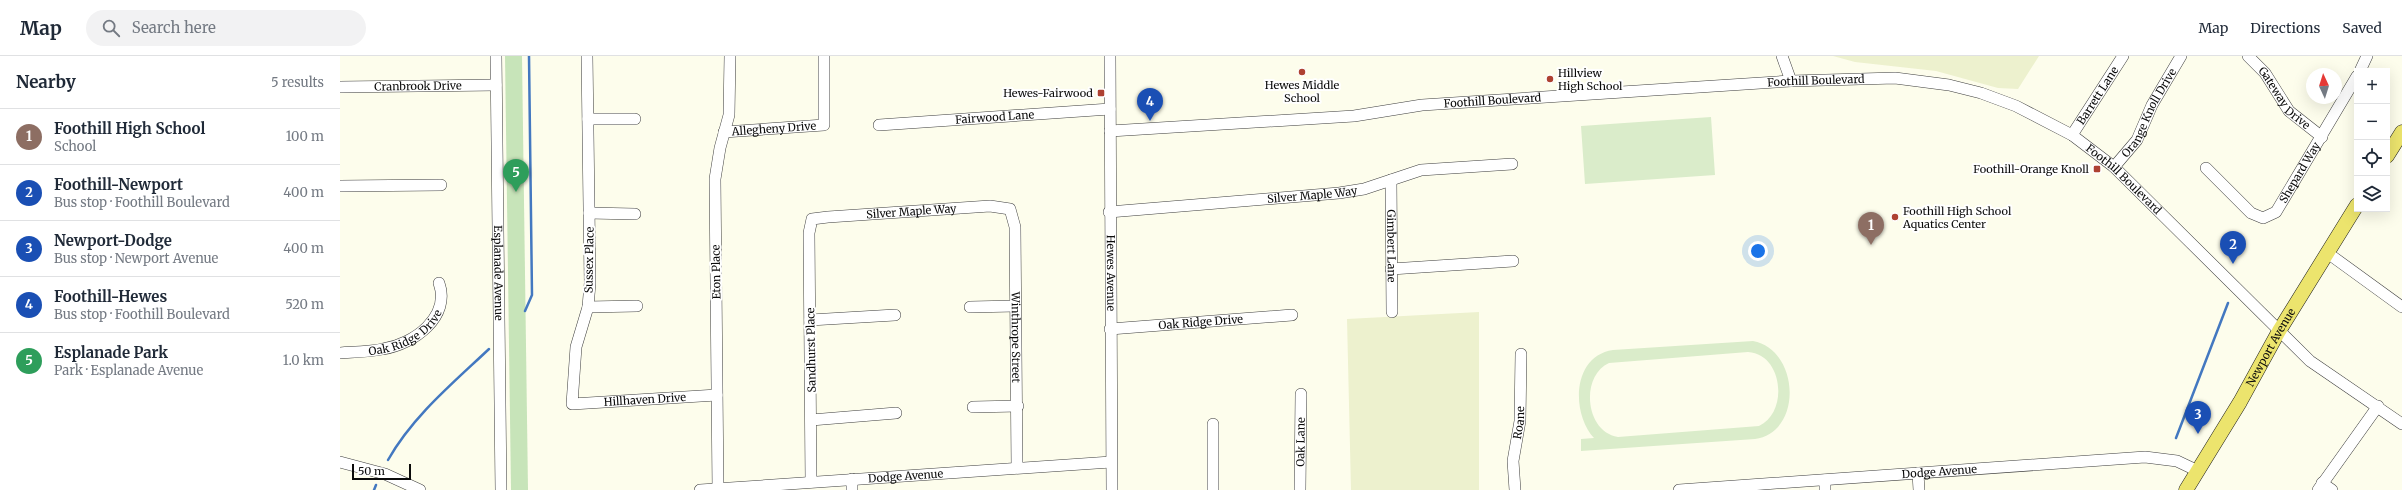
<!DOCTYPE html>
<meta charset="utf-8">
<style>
:root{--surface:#fff;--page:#f2f2f3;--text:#1f2937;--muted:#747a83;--line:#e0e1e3;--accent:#7c3aed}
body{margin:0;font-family:Merriweather,serif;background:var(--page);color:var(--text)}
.controls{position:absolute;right:12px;top:12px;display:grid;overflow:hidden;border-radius:0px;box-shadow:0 4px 16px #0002}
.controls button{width:36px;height:36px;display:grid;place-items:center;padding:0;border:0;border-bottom:1px solid var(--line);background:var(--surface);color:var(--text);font:20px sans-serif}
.compass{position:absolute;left:1966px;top:12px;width:36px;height:36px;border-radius:50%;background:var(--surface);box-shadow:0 4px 16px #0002;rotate:356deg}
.scale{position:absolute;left:12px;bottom:10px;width:59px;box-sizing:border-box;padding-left:4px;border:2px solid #0b0b0b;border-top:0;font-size:11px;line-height:14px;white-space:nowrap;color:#0b0b0b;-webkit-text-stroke:3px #fff;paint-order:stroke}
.you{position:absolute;left:1418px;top:195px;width:14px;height:14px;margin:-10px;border:3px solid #fff;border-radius:50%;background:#1a73e8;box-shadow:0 0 0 6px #1a73e833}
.badge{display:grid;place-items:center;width:26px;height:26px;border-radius:50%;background:var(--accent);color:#fff;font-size:13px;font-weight:700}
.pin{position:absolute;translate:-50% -33px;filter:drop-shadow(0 1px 2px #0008)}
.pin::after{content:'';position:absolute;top:21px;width:14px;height:12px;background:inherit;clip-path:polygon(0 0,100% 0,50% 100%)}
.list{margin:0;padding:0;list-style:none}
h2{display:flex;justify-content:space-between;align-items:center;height:52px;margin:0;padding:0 16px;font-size:17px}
h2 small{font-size:13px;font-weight:400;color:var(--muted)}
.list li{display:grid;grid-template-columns:26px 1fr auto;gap:12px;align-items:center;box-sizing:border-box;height:56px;padding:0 16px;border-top:1px solid var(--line)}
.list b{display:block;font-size:15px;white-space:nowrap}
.list p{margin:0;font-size:13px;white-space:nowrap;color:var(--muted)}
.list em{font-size:13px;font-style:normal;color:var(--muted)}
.icon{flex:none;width:22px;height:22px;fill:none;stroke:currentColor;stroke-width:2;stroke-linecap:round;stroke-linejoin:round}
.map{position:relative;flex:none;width:2062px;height:434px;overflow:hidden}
header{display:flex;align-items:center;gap:24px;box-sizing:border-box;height:56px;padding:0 20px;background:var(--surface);border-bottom:1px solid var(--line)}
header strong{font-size:19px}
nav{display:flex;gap:22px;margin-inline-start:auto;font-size:14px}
.search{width:280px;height:36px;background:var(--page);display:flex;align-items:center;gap:10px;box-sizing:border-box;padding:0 14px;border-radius:22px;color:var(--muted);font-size:15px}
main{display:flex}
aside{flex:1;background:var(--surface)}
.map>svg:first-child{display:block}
</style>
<header>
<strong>Map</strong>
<div class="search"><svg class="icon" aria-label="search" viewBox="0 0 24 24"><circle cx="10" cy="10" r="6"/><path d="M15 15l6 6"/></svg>Search here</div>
<nav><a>Map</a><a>Directions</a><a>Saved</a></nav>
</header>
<main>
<aside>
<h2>Nearby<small>5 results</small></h2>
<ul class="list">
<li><span class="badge" style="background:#8d6e63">1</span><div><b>Foothill High School</b><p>School</p></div><em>100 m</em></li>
<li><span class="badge" style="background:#1a4fb4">2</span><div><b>Foothill-Newport</b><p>Bus stop · Foothill Boulevard</p></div><em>400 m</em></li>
<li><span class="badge" style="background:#1a4fb4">3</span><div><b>Newport-Dodge</b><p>Bus stop · Newport Avenue</p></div><em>400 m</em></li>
<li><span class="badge" style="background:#1a4fb4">4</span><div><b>Foothill-Hewes</b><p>Bus stop · Foothill Boulevard</p></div><em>520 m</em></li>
<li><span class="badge" style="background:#2e9e5b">5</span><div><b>Esplanade Park</b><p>Park · Esplanade Avenue</p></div><em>1.0 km</em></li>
</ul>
</aside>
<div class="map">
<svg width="2062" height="434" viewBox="0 0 2062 434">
<rect width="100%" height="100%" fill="#fdfdec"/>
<path fill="#edf1ce" d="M1493 0H1699L1678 33 1658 32 1596 15 1515 6Z
M1139 256V434H1011L1007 263Z"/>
<path fill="#c7e4b9" d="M165 0H182L188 434H171Z"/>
<path fill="#daecca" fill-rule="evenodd" d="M1371 61 1375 119 1245 128 1241 70Z
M1413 285C1459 293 1464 376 1415 383L1241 395V383L1254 382C1231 357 1232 300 1273 294ZM1408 296C1443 298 1449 356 1419 370L1278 381C1245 376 1240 320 1269 307Z"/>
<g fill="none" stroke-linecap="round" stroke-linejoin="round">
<path stroke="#4378c0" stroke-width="2.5" d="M185 255 192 239 189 0
M1836 382 1888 247
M48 404C73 360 113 327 149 293
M34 434 36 429"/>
<defs>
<g id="minor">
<path id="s1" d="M156 0 161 434"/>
<path id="s2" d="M247 0 250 227 248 251 236 291 232 348 377 339"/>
<path id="s3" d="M770 0 772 434"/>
<path d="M1442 0 1451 25"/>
<path id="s4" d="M1908 0 1925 17 1949 55 1982 81"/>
<path d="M2020 15 2027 0"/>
<path id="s5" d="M0 31 156 29"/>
<path d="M248 63H295"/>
<path id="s6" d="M539 69 770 53"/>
<path id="s7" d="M770 75 1014 60 1082 49 1451 25 1555 22 1609 29 1641 37 1676 50 1732 79 1774 111 1970 305 2062 368"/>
<path id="s8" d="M384 76 484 69V0"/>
<path id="s9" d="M1732 79 1783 0"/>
<path id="s10" d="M1774 111 1797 84 1812 49 1841 0"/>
<path id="s11" d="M1866 112 1911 157 1923 162 1936 156 2017 20"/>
<path id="s12" d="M1051 124 1052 256"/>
<path d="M0 130 101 129"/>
<path id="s13" d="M769 156 999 137 1024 133 1081 114 1172 108"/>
<path d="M249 157 295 158"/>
<path d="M1989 198 2062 251"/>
<path d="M1051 213 1173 205"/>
<path d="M248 251 297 250"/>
<path d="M630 251 675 250"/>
<path d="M470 264 555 259"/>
<path id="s14" d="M770 273 952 259"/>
<path id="s15" d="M0 297C14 296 29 296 43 293 74 288 111 261 99 227"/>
<path d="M633 351 678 350"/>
<path d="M471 364 556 357"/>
<path d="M873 368V434"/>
<path d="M0 406 45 418 80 434"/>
<path d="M1578 417 1579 434"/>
<path d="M512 423V434"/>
<path d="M1485 424V434"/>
<path id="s16" d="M471 426 469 177 472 163 488 161 650 150 670 153 675 171 677 411"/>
<path d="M1982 427 1992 434"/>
<path d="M378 433 375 123 380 92 389 59 390 0"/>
<path id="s17" d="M360 434 771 406"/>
<path id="s18" d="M960 434 961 338"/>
<path id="s19" d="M1175 434 1173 405 1180 365 1181 298"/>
<path id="s20" d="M1339 434 1805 401 1837 405 1858 415"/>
<path d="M1978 434 2038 350"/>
</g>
<g id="major">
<path d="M2047 100 2062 76"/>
<path id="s21" d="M1846 434 1900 346 1939 275 2017 149"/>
</g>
</defs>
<use href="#minor" stroke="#3e3e3e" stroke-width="12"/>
<use href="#major" stroke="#1c1c1c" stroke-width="15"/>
<use href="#minor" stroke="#fff" stroke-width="11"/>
<use href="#major" stroke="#ece46d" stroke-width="14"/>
</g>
<g fill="#ae4131" stroke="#fff" stroke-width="1.5">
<circle cx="962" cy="16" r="4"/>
<circle cx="1210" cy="23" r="4"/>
<rect x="757" y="33" width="8" height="8" rx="2"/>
<rect x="1753" y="109" width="8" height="8" rx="2"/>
<circle cx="1555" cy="161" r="4"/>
</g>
<g text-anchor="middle" stroke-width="4" stroke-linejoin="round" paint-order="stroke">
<g font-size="11" fill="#0b0b0b" stroke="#fff" text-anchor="start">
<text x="1218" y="21">Hillview<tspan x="1218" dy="13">High School</tspan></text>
<text x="962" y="33" text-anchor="middle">Hewes Middle<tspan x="962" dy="13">School</tspan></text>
<text x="753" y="41" text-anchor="end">Hewes-Fairwood</text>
<text x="1749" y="117" text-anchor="end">Foothill-Orange Knoll</text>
<text x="1563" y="159">Foothill High School<tspan x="1563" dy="13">Aquatics Center</tspan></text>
</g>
<g font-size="11" fill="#0b0b0b" stroke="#fff">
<text dy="4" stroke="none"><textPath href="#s7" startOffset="708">Foothill Boulevard</textPath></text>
<text dy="4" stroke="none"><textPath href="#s5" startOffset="78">Cranbrook Drive</textPath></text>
<text dy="4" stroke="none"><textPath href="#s9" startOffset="47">Barrett Lane</textPath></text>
<text dy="4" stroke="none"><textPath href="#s4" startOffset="56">Gateway Drive</textPath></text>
<text dy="4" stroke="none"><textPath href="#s7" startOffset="384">Foothill Boulevard</textPath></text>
<text dy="4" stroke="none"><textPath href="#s10" startOffset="65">Orange Knoll Drive</textPath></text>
<text dy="4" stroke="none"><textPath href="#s6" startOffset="116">Fairwood Lane</textPath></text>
<text dy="4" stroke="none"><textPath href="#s8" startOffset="50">Allegheny Drive</textPath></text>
<text dy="4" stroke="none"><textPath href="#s11" startOffset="137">Shepard Way</textPath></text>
<text dy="4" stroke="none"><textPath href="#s7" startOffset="1043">Foothill Boulevard</textPath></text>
<text dy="4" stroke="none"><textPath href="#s13" startOffset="204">Silver Maple Way</textPath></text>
<text dy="4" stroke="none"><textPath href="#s16" startOffset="363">Silver Maple Way</textPath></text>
<text dy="4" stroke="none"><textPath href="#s12" startOffset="66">Gimbert Lane</textPath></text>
<text transform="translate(249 204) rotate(-89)" y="4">Sussex Place</text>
<text transform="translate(376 216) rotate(-91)" y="4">Eton Place</text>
<text dy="4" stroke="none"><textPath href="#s1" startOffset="217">Esplanade Avenue</textPath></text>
<text dy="4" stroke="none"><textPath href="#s3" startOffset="217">Hewes Avenue</textPath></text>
<text dy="4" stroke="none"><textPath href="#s14" startOffset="91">Oak Ridge Drive</textPath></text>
<text dy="4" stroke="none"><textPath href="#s15" startOffset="71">Oak Ridge Drive</textPath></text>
<text dy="4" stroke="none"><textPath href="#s16" startOffset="591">Winthrope Street</textPath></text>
<text dy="4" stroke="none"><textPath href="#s21" startOffset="166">Newport Avenue</textPath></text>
<text transform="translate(471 294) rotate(-91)" y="4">Sandhurst Place</text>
<text dy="4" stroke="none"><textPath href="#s2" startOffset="423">Hillhaven Drive</textPath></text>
<text dy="4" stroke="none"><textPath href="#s19" startOffset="68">Roane</textPath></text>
<text dy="4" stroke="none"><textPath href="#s18" startOffset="48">Oak Lane</textPath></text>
<text dy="4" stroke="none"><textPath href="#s20" startOffset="261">Dodge Avenue</textPath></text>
<text dy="4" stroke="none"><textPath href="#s17" startOffset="206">Dodge Avenue</textPath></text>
</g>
</g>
</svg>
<div class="controls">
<button>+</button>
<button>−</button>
<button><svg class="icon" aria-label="locate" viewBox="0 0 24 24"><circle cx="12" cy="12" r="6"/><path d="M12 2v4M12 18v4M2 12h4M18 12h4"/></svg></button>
<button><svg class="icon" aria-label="layers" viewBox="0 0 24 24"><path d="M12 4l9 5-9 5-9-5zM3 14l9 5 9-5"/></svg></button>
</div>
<svg class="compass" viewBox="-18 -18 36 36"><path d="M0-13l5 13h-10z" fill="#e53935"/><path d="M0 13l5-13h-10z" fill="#747a83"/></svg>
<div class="scale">50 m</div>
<div class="you"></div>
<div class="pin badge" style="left:1531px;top:189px;background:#8d6e63">1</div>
<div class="pin badge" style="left:1893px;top:208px;background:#1a4fb4">2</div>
<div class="pin badge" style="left:1858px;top:378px;background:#1a4fb4">3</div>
<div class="pin badge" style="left:810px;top:65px;background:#1a4fb4">4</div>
<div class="pin badge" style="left:176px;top:136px;background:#2e9e5b">5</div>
</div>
</main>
